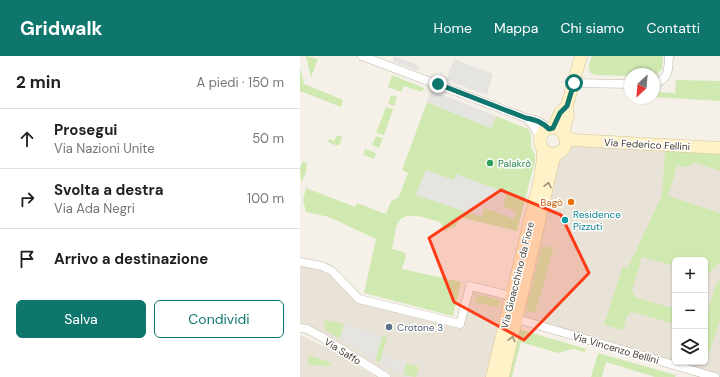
<!DOCTYPE html>
<html lang="it">
<meta charset="utf-8">
<style>
:root{--surface:#fff;--page:#f6f6f6;--text:#202124;--muted:#757577;--line:#e0e0e0;--accent:#0f766e}
body{margin:0;font-family:"DM Sans",sans-serif;background:var(--page);color:var(--text)}
.controls{position:absolute;right:12px;bottom:12px;display:grid;overflow:hidden;border-radius:6px;box-shadow:0 1px 3px #0004}
.controls button{width:36px;height:36px;display:grid;place-items:center;padding:0;border:0;border-bottom:1px solid var(--line);background:var(--surface);color:var(--text);font:20px sans-serif}
.compass{position:absolute;left:324px;top:12px;width:36px;height:36px;border-radius:50%;background:var(--surface);box-shadow:0 1px 3px #0004;rotate:206deg}
.stop{position:absolute;width:12px;height:12px;margin:-9px;border:3px solid #0f766e;border-radius:50%;background:#fff}
.stop.end{background:#0f766e;border-color:#fff;box-shadow:0 1px 4px #0008}
.list{margin:0;padding:0;list-style:none}
h2{display:flex;justify-content:space-between;align-items:center;height:52px;margin:0;padding:0 16px;font-size:17px}
h2 small{font-size:13px;font-weight:400;color:var(--muted)}
.list li{display:grid;grid-template-columns:26px 1fr auto;gap:12px;align-items:center;box-sizing:border-box;height:60px;padding:0 16px;border-top:1px solid var(--line)}
.list b{display:block;font-size:15px;white-space:nowrap}
.list p{margin:0;font-size:13px;white-space:nowrap;color:var(--muted)}
.list em{font-size:13px;font-style:normal;color:var(--muted)}
.actions{display:flex;gap:8px;padding:12px 16px}
.actions a{flex:1;padding:9px 0;border:1px solid var(--accent);border-radius:6px;text-align:center;font-size:14px;color:var(--accent)}
.actions .main{background:var(--accent);color:#fff}
.icon{flex:none;width:22px;height:22px;fill:none;stroke:currentColor;stroke-width:2;stroke-linecap:round;stroke-linejoin:round}
.map{position:relative;flex:none;width:420px;height:321px;overflow:hidden}
header{display:flex;align-items:center;gap:24px;box-sizing:border-box;height:56px;padding:0 20px;background:var(--accent);color:#fff}
header strong{font-size:19px}
nav{display:flex;gap:22px;margin-inline-start:auto;font-size:14px}
main{display:flex}
aside{flex:1;background:var(--surface)}
.map>svg:first-child{display:block}
</style>
<header>
<strong>Gridwalk</strong>
<nav><a>Home</a><a>Mappa</a><a>Chi siamo</a><a>Contatti</a></nav>
</header>
<main>
<aside>
<h2>2 min<small>A piedi · 150 m</small></h2>
<ul class="list">
<li><svg class="icon" aria-label="ahead" viewBox="0 0 24 24"><path d="M12 20V5M6 11l6-6 6 6"/></svg><div><b>Prosegui</b><p>Via Nazioni Unite</p></div><em>50 m</em></li>
<li><svg class="icon" aria-label="right" viewBox="0 0 24 24"><path d="M7 20v-9h11M14 6l5 5-5 5"/></svg><div><b>Svolta a destra</b><p>Via Ada Negri</p></div><em>100 m</em></li>
<li><svg class="icon" aria-label="arrive" viewBox="0 0 24 24"><path d="M6 21V4h12l-3 4 3 4H6"/></svg><div><b>Arrivo a destinazione</b></div></li>
</ul>
<div class="actions"><a class="main">Salva</a><a>Condividi</a></div>
</aside>
<div class="map">
<svg width="420" height="321" viewBox="0 0 420 321">
<rect width="100%" height="100%" fill="#f5f1e9"/>
<path fill="#e9e3d7" fill-rule="evenodd" d="M274 84 420 92V321H415L217 263 260 95 265 89ZM375 204H405V306H375Z
M0 206 22 210 59 243 160 268 170 230 212 240 192 321H86L0 272Z
M0 279 27 292 76 321H0Z"/>
<path fill="#d0e9b1" d="M6 0 18 3 11 21Z
M292 0H363L362 13 354 21V18H330V20L296 19C285 17 289 8 292 0Z
M0 11 4 28 43 44 41 51 0 35Z
M92 19 124 32 122 36 104 30 101 36 88 31Z
M376 24 420 25V45L354 41V36L375 37Z
M91 39 97 41 94 50 88 48Z
M127 46 191 72 196 60 228 73 231 78V91L235 99V105L217 175 159 161 157 169 145 175 140 166C129 163 105 153 98 167 95 172 94 186 92 193L104 196 106 200 102 213 161 226 153 260 64 237 76 183 29 161 6 156 3 144 6 132 55 151 57 147 86 158 91 145 98 142 100 138 108 117 102 114Z
M86 51 93 53 84 79 76 77Z
M37 79 42 81 40 88 37 90 28 86 29 83 34 85Z
M76 80 83 82 79 92 72 89Z
M65 93 76 97 74 103 63 99Z
M365 95 420 98V115L395 107 386 111 377 110 368 140 420 157V207L407 219H405V204H375V210L342 201 332 234 335 241 375 253V268L333 256 327 259 323 274 304 269 323 210 328 212 362 139Z
M3 105 7 107 6 116 1 127 0 111Z
M242 191H254L235 257 226 254Z
M420 224V263L408 302 405 301V264L416 228Z
M177 239 200 244 199 252 175 246Z
M25 264 44 268 40 283 24 273Z
M219 273 286 293 285 296 273 293 258 297 221 286 212 321H206Z
M82 280 87 281 80 306 75 305Z
M298 297 376 319 375 321H355L306 306 302 321H291Z
M9 299 32 307 27 310 8 309Z
M106 307 119 311 116 321 103 319Z"/>
<path fill="#e6e4e1" d="M93 0 118 9 119 15 94 6Z
M154 3 193 18 187 39 146 24Z
M131 34 196 60 191 72 127 46Z
M126 114 154 124 156 118 207 137 203 150 216 156 214 163 185 152 181 161 116 139Z
M44 268 82 280 75 305 40 283Z
M82 300 106 307 103 319 111 321H107L80 306Z"/>
<g fill="none" stroke-linecap="round" stroke-linejoin="round">
<defs>
<path id="street" d="M62 0 226 62C236 64 242 66 249 73
M274 27 330 28
M354 28C370 21 368 15 369 0
M226 62C234 69 238 75 240 85
M0 206 22 210 32 215 59 243 160 268 170 230 212 240
M217 263 415 321
M0 272 7 273 20 280 86 321"/>
<path id="secondary" d="M253 72 260 57 267 50
M240 85a13 13 0 1 1 26 0a13 13 0 1 1-26 0Z
M263 78 268 60 267 50 281 0
M265 81 274 84 420 92
M192 321 240 123 243 102V93
M203 321 253 105 257 97"/>
</defs>
<use href="#street" stroke="#c0b9ab" stroke-width="9"/>
<use href="#secondary" stroke="#d5c698" stroke-width="13"/>
<use href="#street" stroke="#fff" stroke-width="8"/>
<use href="#secondary" stroke="#fff2c9" stroke-width="12"/>
</g>
<defs><path id="oneway-chevron" d="M-2-3.5L2.5 0L-2 3.5" fill="none" stroke-width="1.6" stroke-linecap="round" stroke-linejoin="round"/></defs>
<g stroke="#9b9179">
<use href="#oneway-chevron" transform="translate(248 129) rotate(-77)"/>
<use href="#oneway-chevron" transform="translate(212 283) rotate(-76)"/>
</g>
<g fill="none" stroke-linecap="round" stroke-linejoin="round">
<path stroke="#0f766e" stroke-width="5" d="M138 28 226 62C236 64 242 66 249 73L253 72 260 57 267 50 274 27"/>
</g>
<path fill="#fe3b17" fill-opacity="0.2" stroke="#fe3b17" stroke-width="3" stroke-linejoin="round" d="M201 134 261 159 289 217 224 284 154 246 129 182Z"/>
<circle fill="#2e9e5b" stroke="#fff" stroke-width="1.5" cx="190" cy="107" r="4"/>
<circle fill="#e8710a" stroke="#fff" stroke-width="1.5" cx="271" cy="146" r="4"/>
<circle fill="#0f9aa8" stroke="#fff" stroke-width="1.5" cx="265" cy="164" r="4"/>
<circle fill="#5c6f8a" stroke="#fff" stroke-width="1.5" cx="89" cy="271" r="4"/>
<g text-anchor="middle" stroke-width="3" stroke-linejoin="round" paint-order="stroke">
<g font-size="10" fill="#494237" stroke="#fff">
<text transform="translate(347 88) rotate(3)" y="4">Via Federico Fellini</text>
<text transform="translate(217 219) rotate(-76)" y="4">Via Gioacchino da Fiore</text>
<text transform="translate(316 292) rotate(16)" y="4">Via Vincenzo Bellini</text>
<text transform="translate(43 295) rotate(32)" y="4">Via Saffo</text>
</g>
<g font-size="10" fill="#27864d" stroke="#fff" text-anchor="start">
<text x="198" y="111">Palakrò</text>
</g>
<g font-size="10" fill="#c56008" stroke="#fff" text-anchor="end">
<text x="263" y="150">Bagò</text>
</g>
<g font-size="10" fill="#0d838f" stroke="#fff" text-anchor="start">
<text x="273" y="162">Residence<tspan x="273" dy="12">Pizzuti</tspan></text>
</g>
<g font-size="10" fill="#4e5e75" stroke="#fff" text-anchor="start">
<text x="97" y="275">Crotone 3</text>
</g>
</g>
</svg>
<div class="controls">
<button>+</button>
<button>−</button>
<button><svg class="icon" aria-label="layers" viewBox="0 0 24 24"><path d="M12 4l9 5-9 5-9-5zM3 14l9 5 9-5"/></svg></button>
</div>
<svg class="compass" viewBox="-18 -18 36 36"><path d="M0-13l5 13h-10z" fill="#e53935"/><path d="M0 13l5-13h-10z" fill="#757577"/></svg>
<div class="stop" style="left:274px;top:27px"></div>
<div class="stop end" style="left:138px;top:28px"></div>
</div>
</main>
